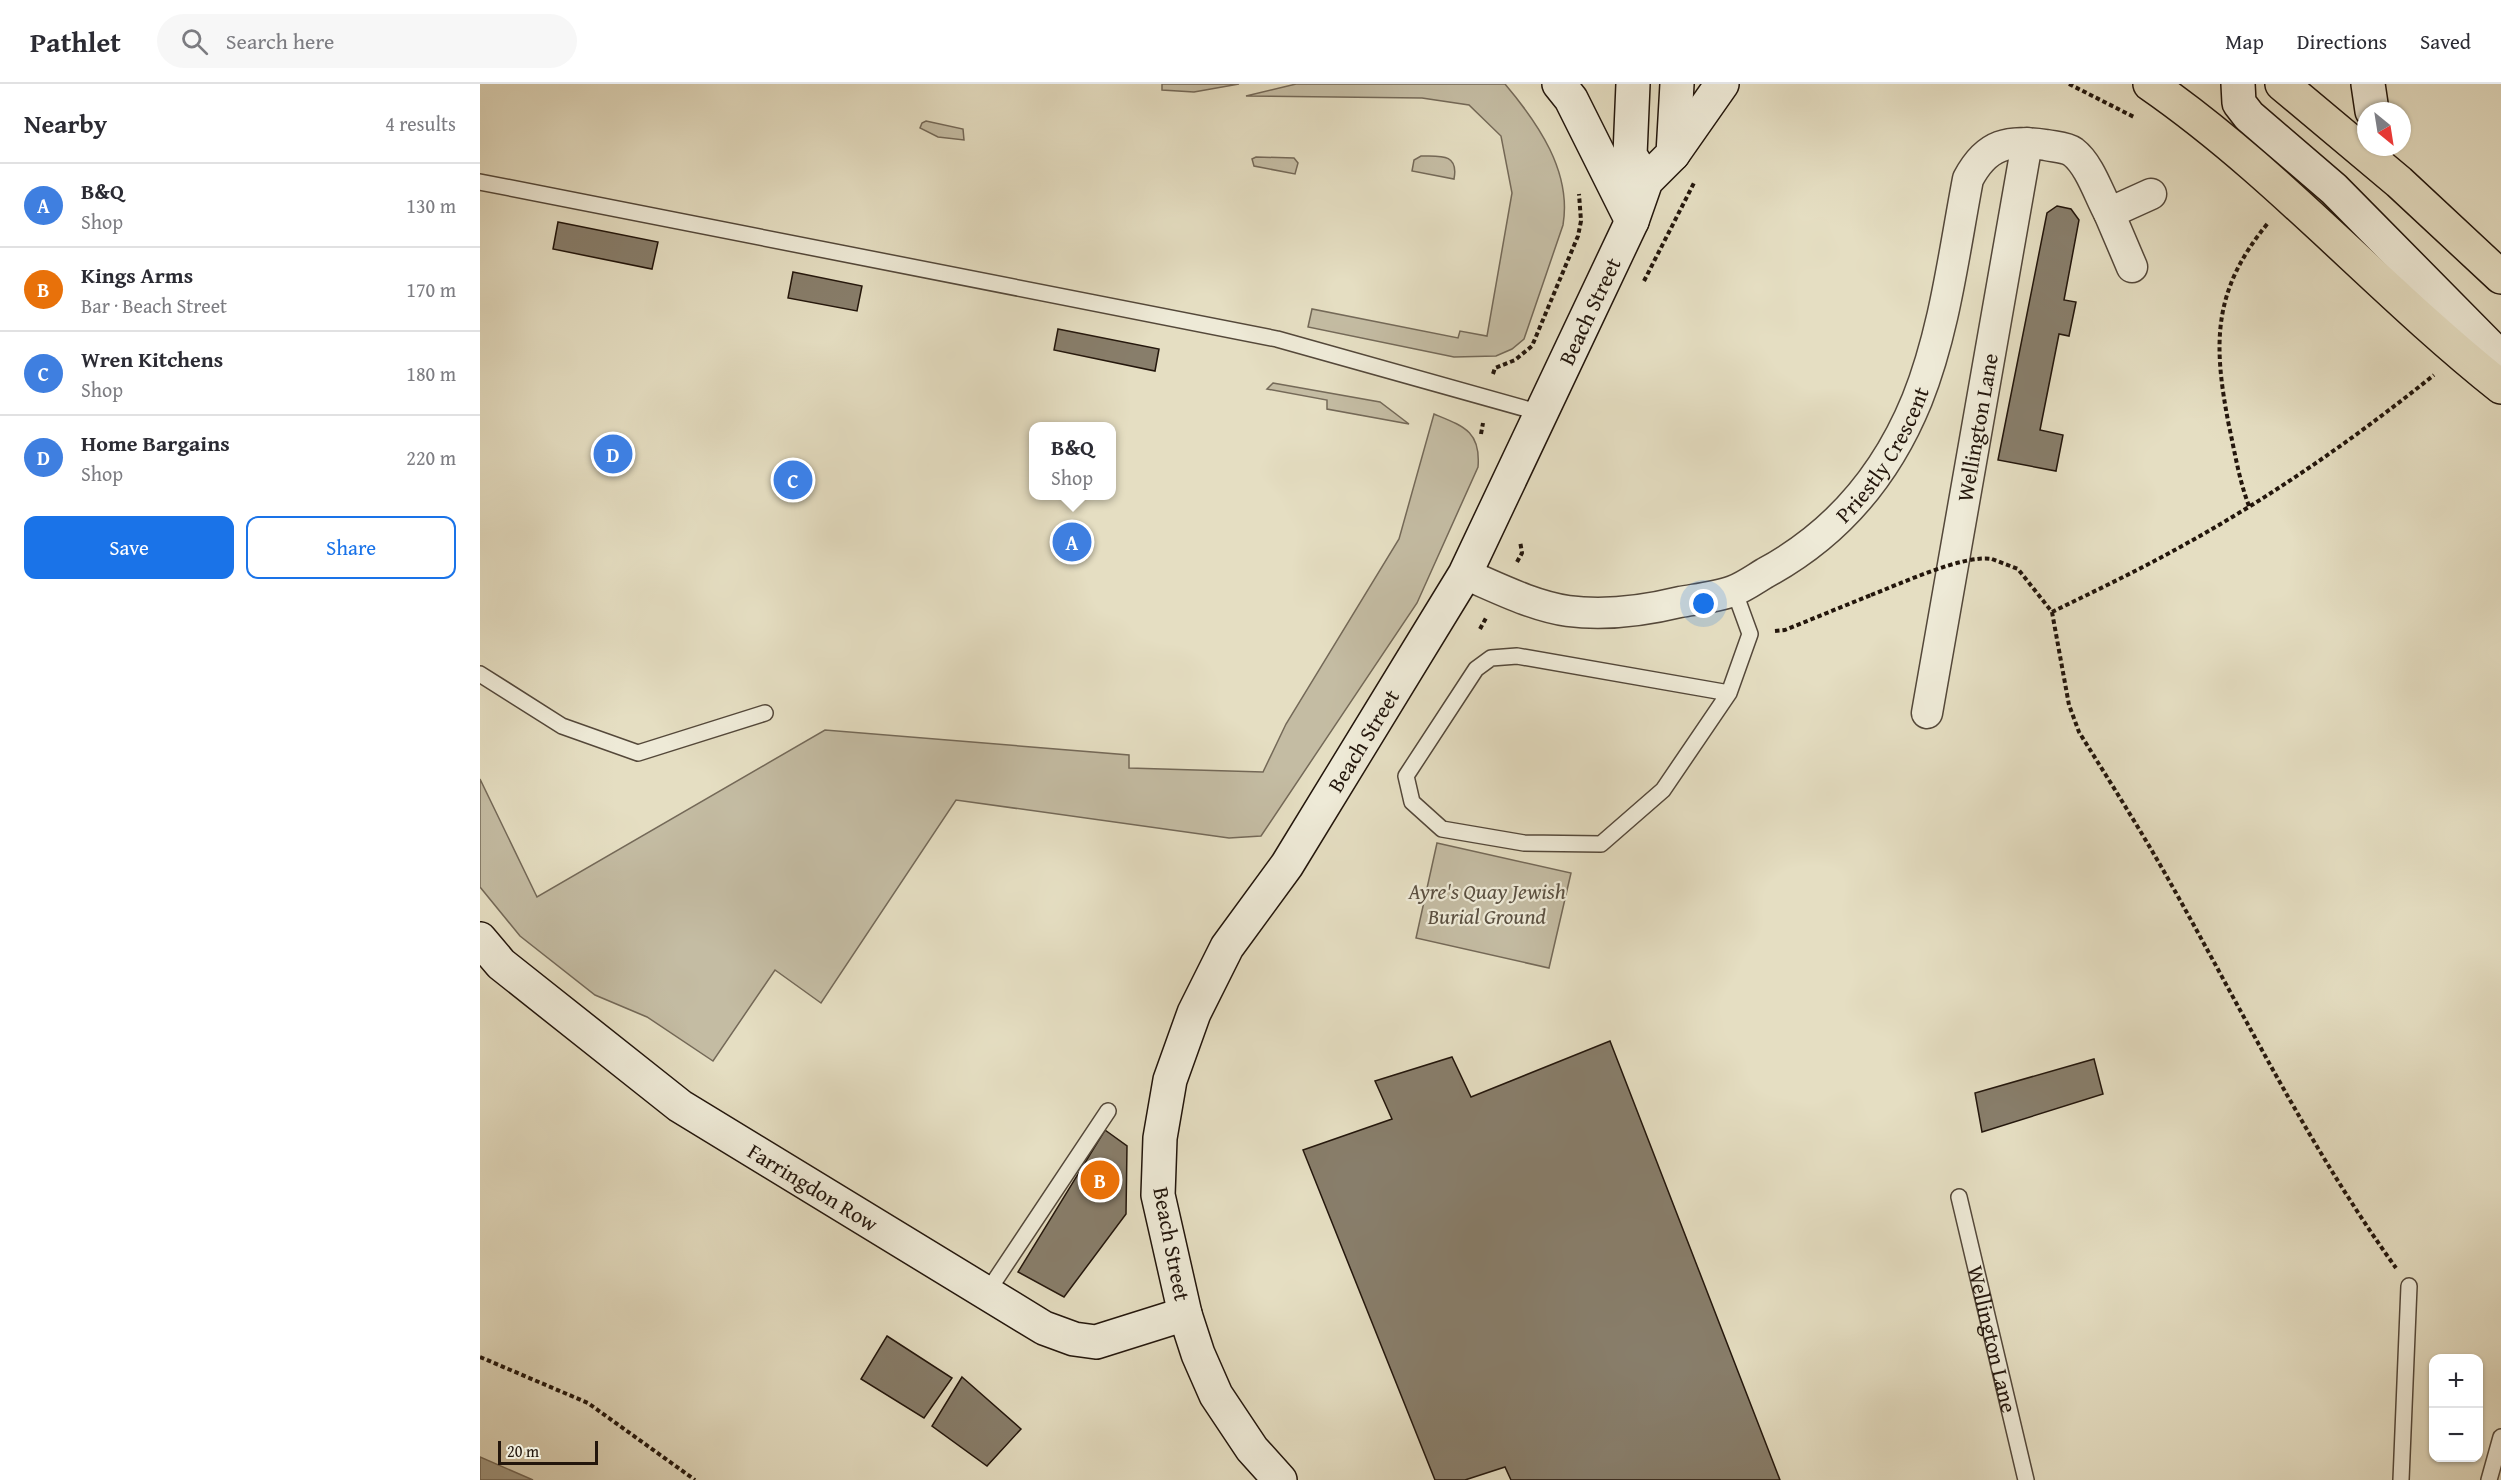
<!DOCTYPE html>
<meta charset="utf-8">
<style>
:root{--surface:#fff;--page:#f7f7f7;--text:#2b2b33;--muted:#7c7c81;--line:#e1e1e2;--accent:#1a73e8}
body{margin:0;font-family:"Gentium Book Plus",serif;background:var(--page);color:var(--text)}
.controls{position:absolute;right:18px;bottom:18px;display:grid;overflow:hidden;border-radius:12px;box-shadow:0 2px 4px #0004}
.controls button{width:54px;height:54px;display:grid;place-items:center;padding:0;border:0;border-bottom:2px solid var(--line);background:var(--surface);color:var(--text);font:30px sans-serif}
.compass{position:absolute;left:1877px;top:18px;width:54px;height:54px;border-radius:50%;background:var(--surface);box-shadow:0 2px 4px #0004;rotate:150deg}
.scale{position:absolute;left:18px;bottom:15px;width:100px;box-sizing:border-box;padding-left:6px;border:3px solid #23160c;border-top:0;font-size:16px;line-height:21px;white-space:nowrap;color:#23160c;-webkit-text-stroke:4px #eeead7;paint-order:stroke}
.you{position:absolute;left:1224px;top:520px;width:21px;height:21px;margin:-15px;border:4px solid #fff;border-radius:50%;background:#1a73e8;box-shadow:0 0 0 9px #1a73e833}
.badge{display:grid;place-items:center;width:39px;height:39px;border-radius:50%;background:var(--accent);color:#fff;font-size:20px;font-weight:700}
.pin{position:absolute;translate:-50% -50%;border:3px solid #fff;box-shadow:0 2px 6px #0006}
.popup{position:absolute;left:549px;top:338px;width:87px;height:78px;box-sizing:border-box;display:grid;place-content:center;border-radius:12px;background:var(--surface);filter:drop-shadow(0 2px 4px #0005);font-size:20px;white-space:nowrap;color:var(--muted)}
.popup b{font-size:22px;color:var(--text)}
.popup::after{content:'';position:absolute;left:50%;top:100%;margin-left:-12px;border:12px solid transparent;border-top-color:var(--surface)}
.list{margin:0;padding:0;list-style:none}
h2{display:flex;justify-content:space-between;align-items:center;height:78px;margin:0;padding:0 24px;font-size:26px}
h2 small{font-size:20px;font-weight:400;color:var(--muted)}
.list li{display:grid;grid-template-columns:39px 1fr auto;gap:18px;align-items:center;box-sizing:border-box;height:84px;padding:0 24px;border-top:2px solid var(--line)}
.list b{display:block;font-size:22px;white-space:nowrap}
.list p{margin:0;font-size:20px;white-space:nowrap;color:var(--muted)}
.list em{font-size:20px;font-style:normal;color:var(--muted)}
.actions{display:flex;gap:12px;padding:18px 24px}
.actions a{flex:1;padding:14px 0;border:2px solid var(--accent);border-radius:12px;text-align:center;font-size:21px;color:var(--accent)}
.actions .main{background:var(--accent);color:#fff}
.icon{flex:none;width:33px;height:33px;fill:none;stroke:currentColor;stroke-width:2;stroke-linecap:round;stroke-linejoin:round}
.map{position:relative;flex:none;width:2021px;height:1396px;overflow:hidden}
header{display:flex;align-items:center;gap:36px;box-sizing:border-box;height:84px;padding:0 30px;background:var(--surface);border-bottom:2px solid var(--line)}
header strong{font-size:28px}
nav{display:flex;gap:33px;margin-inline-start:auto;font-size:21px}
.search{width:420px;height:54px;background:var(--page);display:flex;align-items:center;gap:15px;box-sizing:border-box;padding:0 21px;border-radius:33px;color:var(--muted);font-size:22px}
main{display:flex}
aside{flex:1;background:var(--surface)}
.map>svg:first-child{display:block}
</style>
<header>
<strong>Pathlet</strong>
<div class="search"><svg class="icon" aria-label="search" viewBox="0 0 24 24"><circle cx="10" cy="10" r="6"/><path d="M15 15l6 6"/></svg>Search here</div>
<nav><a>Map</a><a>Directions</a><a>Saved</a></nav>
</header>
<main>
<aside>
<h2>Nearby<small>4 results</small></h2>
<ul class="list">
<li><span class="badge" style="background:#3f7fe0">A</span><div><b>B&amp;Q</b><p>Shop</p></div><em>130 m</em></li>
<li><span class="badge" style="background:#e8710a">B</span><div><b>Kings Arms</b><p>Bar · Beach Street</p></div><em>170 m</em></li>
<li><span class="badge" style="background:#3f7fe0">C</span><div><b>Wren Kitchens</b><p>Shop</p></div><em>180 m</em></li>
<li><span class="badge" style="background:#3f7fe0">D</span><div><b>Home Bargains</b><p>Shop</p></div><em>220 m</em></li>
</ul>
<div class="actions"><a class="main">Save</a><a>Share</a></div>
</aside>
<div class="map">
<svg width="2021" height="1396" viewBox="0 0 2021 1396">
<rect width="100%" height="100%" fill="#e5dec2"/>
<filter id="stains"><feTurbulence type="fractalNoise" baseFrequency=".00333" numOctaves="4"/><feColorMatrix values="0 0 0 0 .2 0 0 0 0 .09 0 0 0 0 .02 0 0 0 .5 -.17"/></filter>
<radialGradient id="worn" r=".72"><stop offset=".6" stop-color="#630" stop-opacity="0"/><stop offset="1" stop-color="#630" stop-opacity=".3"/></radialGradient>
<path fill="#c4bca3" stroke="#746958" stroke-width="1.5" d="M682 0H759L714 8 682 6Z
M816 0H1025C1058 39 1092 88 1083 141L1044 255 1032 265 1016 272 974 273 828 243 832 225 978 254 980 247 1007 252 1032 109 1021 52 989 21 942 14 766 12Z
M446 37 483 45 484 56 458 53 440 44 442 39Z
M941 72C960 72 979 69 974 95L932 87 934 76Z
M776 73 814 74 818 79 815 90 774 82 772 75Z
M793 299 900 318 929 340 847 325V316L787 305Z
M954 330C983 342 1001 347 998 383L937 519 781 752 749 754 476 716 341 919 295 886 233 977 167 933 115 911 40 852 0 803V695L57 813 345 646 649 671V684L783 688 806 640 919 455Z
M957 759 1091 789 1069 884 936 854Z"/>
<path fill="#a39a84" stroke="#706554" stroke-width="1.5" d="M0 1373 53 1396H0Z"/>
<path fill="#887e6b" stroke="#23160c" stroke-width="1.5" d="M1577 122 1591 125 1599 136 1584 216 1596 218 1589 252 1579 250 1560 346 1583 351 1576 387 1518 376 1567 129Z
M78 138 178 158 172 185 73 165Z
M313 188 382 202 377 227 308 214Z
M578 245 679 265 675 287 574 266Z
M1130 957 1300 1396H1031L1025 1383 985 1396H955L823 1066 912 1035 895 997 972 973 991 1013Z
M1614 975 1623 1010 1502 1048 1495 1009Z
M625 1046 647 1062 646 1130 584 1213 538 1188Z
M407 1252 472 1294 444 1334 381 1295Z
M482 1293 541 1345 507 1382 452 1342Z"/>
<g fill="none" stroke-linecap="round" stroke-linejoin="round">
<defs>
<g id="lane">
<path d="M0 98 797 255 1061 329"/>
<path d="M0 590 82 642 158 669 285 629"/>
<path d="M1249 609 1037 572 1011 574 996 585 926 692 932 718 962 745 1044 759 1121 760 1183 706 1249 609 1270 550 1254 506"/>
<path id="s1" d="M1479 1113 1546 1396"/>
<path d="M506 1210 628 1027"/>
<path d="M1921 1396 1929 1202"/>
<path d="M2009 1396 2021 1353"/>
</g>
<g id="street">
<path d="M1652 183 1629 129 1671 110"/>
<path id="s2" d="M985 490C1018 504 1053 522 1088 527 1126 532 1163 527 1200 518 1217 515 1237 513 1253 507 1264 503 1275 495 1285 489 1357 450 1406 392 1437 316 1465 246 1474 168 1488 95 1507 59 1528 56 1566 61 1575 63 1586 63 1593 68 1610 81 1619 111 1629 129"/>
<path id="s3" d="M1447 629 1547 59"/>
</g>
<g id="secondary">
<path d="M1079 0 1091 15 1152 137"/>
<path d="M1153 0 1150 71 1166 97"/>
<path d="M1758 0 1759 19 1769 32 1854 105 2021 274"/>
<path d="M1888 0 1892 27"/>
<path d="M1193 70 1242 0"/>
<path id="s4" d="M0 855 21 880 200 1022 564 1244 594 1255 616 1258 705 1230"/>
<path id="s5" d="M800 1396 772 1365 736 1311 718 1270 705 1230 678 1111 680 1054 690 996 714 929 747 863 807 781 985 490 1152 137 1166 97 1193 70 1197 0"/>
</g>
<path id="highway" d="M1670 0C1797 88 1900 207 2021 303
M1802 0 1919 98 2021 193"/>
</defs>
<use href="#lane" stroke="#54483a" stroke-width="18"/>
<use href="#street" stroke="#54483a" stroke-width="33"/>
<use href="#secondary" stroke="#23160c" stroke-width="36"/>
<use href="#highway" stroke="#23160c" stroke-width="36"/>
<path stroke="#23160c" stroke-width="4" stroke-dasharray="4.5 3" stroke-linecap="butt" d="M1589 0 1654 33
M1164 197 1215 97
M1013 290 1015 284 1035 276 1052 262 1098 152 1101 137 1099 110
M1001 350 1003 339
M1769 422C1759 396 1755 369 1749 342 1733 260 1732 207 1788 139
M1512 475 1538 485 1572 528C1615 507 1659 486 1702 462 1791 413 1874 355 1954 291
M1037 478 1042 469 1040 457
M1572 528 1589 621 1599 648C1630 698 1662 748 1691 800 1764 930 1829 1063 1916 1184
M1000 545 1006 534
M1295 547 1305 546 1391 511
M0 1273 108 1319 215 1396"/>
<use href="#lane" stroke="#eeead7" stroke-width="15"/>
<use href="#street" stroke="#eeead7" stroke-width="30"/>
<use href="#secondary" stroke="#eeead7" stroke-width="33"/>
<use href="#highway" stroke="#e5dec2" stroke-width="33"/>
<path stroke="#23160c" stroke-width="4" stroke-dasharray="4.5 3" stroke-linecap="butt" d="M1391 511C1420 500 1484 470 1512 475"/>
</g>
<g text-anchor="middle" stroke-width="4.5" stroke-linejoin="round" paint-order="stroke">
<g font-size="22" fill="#23160c" stroke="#eeead7">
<text dy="8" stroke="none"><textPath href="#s5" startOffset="1310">Beach Street</textPath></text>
<text dy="8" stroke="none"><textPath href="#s3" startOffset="290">Wellington Lane</textPath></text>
<text dy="8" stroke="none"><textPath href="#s2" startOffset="484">Priestly Crescent</textPath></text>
<text dy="8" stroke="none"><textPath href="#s5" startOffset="824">Beach Street</textPath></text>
<text dy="8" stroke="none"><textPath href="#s4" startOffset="417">Farringdon Row</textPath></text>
<text transform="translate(692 1160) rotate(79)" y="8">Beach Street</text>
<text dy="8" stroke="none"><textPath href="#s1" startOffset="146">Wellington Lane</textPath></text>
</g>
<g font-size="22" font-style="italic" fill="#5b5041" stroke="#eeead7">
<text x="1007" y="815">Ayre's Quay Jewish<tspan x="1007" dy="25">Burial Ground</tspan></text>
</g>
</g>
<rect width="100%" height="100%" filter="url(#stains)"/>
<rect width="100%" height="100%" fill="url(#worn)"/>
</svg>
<div class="controls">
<button>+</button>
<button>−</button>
</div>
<svg class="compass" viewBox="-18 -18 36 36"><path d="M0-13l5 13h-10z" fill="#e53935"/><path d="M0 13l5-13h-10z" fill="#7c7c81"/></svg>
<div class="scale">20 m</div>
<div class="you"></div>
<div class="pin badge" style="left:592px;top:458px;background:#3f7fe0">A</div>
<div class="popup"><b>B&amp;Q</b>Shop</div>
<div class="pin badge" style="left:620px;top:1096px;background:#e8710a">B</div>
<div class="pin badge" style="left:313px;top:396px;background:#3f7fe0">C</div>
<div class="pin badge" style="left:133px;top:370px;background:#3f7fe0">D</div>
</div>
</main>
